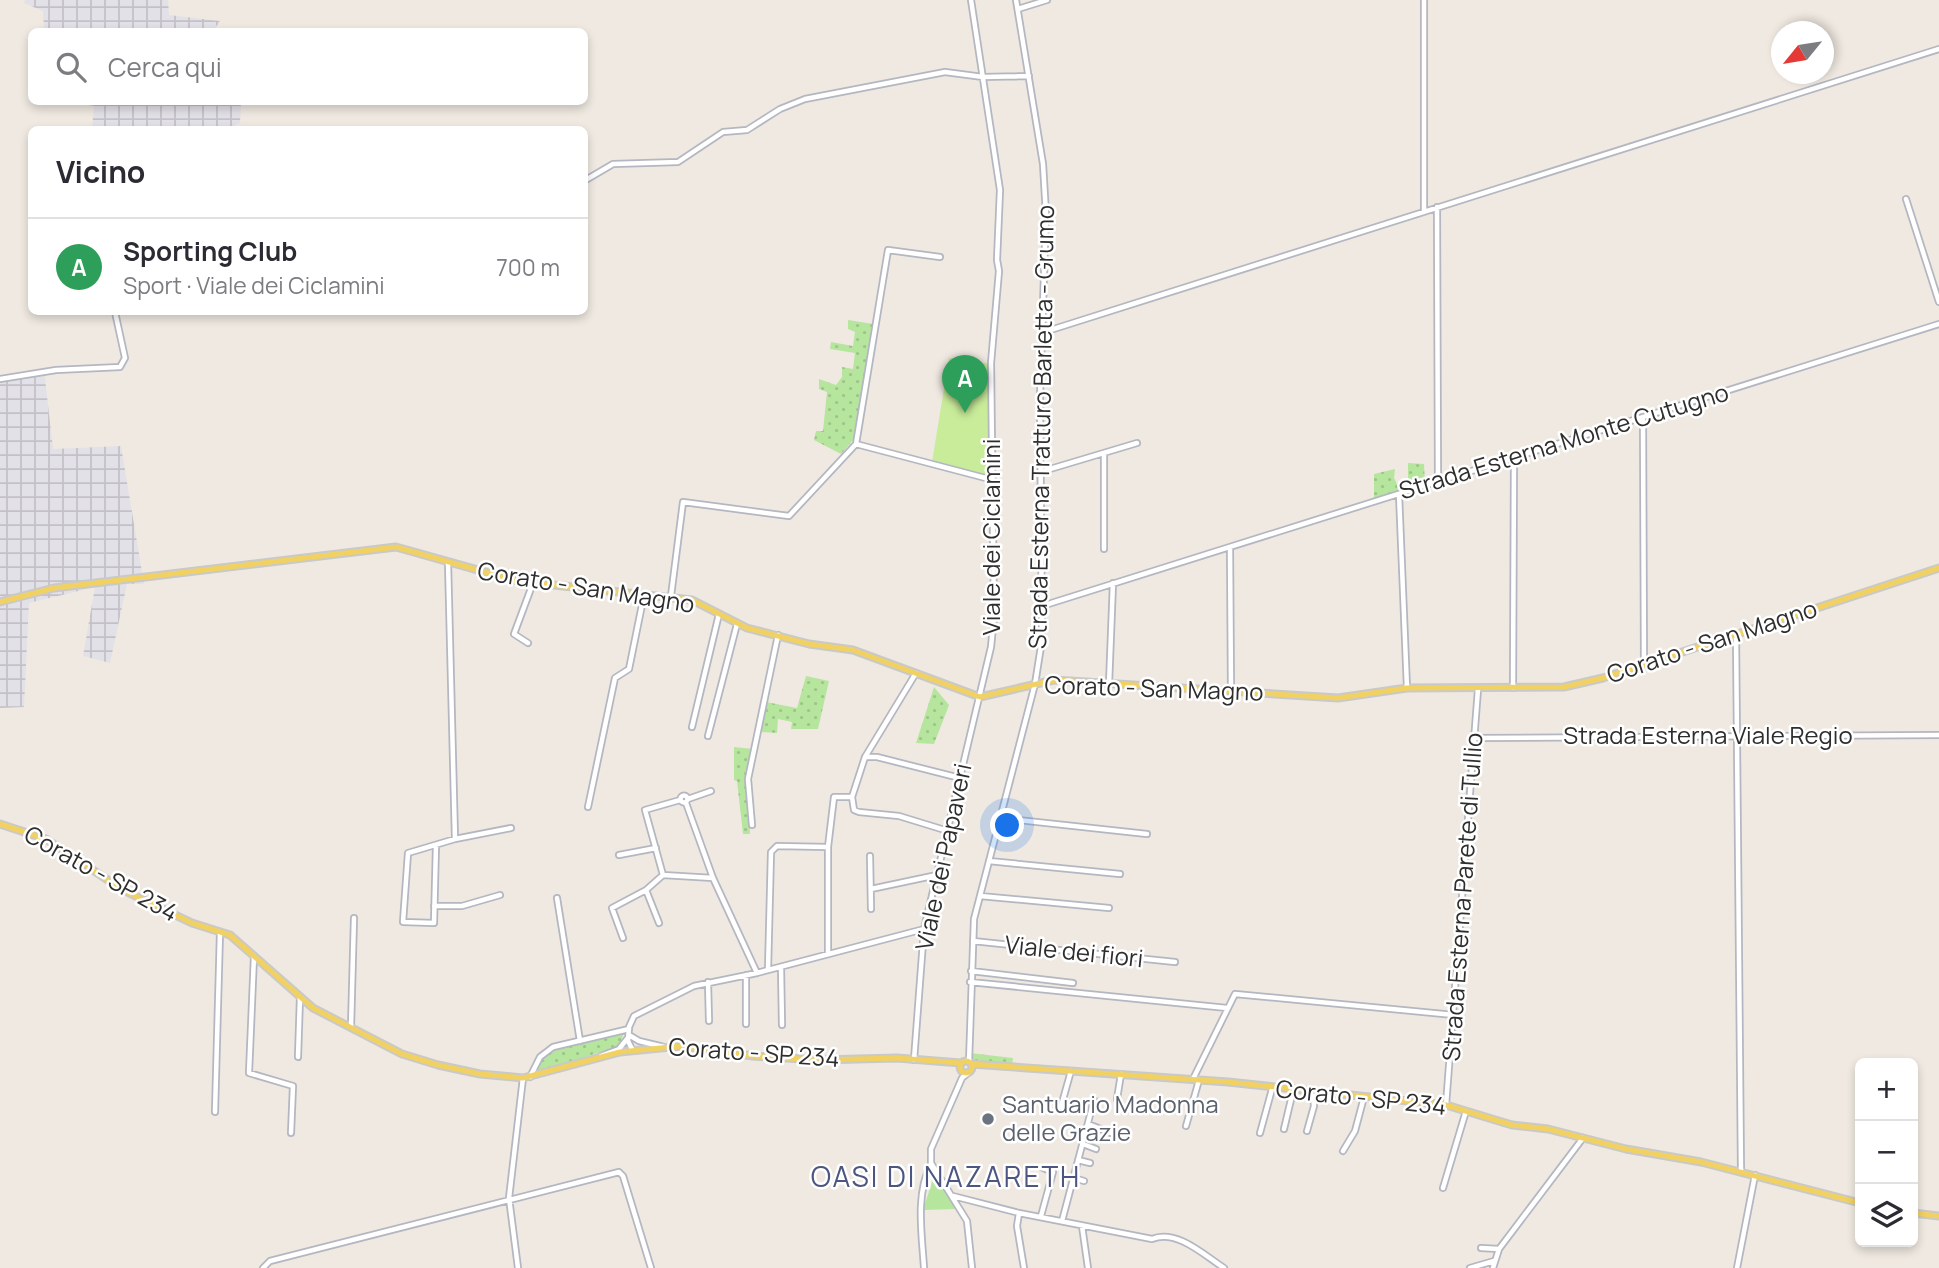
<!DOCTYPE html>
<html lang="it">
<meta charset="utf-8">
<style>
:root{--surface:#fff;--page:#f7f7f7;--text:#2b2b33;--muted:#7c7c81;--line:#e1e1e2;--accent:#4264fb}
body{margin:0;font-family:Manrope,sans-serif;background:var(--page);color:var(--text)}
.controls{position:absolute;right:21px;bottom:21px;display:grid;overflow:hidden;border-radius:10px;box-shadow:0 4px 10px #0003}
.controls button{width:63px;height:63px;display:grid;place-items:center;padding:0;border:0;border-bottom:2px solid var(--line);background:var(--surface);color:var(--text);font:35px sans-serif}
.compass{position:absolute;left:1771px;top:21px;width:63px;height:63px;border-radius:50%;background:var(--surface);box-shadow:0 4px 10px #0003;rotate:240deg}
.you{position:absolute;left:1008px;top:826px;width:24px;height:24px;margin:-18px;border:5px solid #fff;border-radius:50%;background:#1a73e8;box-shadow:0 0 0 10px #1a73e833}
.badge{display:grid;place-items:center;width:46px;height:46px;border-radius:50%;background:var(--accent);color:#fff;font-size:23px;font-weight:700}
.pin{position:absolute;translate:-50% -58px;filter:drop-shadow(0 2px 4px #0008)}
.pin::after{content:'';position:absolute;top:37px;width:24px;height:21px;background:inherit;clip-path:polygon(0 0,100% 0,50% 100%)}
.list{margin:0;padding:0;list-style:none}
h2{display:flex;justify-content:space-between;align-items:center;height:91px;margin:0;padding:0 28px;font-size:30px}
h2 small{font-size:23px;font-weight:400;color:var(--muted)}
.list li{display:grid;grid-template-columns:46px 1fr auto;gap:21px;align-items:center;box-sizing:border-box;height:98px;padding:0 28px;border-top:2px solid var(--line)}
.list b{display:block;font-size:26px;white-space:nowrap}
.list p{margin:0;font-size:23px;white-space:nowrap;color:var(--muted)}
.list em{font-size:23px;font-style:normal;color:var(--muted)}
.icon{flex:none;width:38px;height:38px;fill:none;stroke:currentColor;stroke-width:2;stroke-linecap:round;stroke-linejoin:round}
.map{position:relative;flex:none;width:1939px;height:1268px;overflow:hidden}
.search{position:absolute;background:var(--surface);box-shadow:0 4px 10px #0003;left:28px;top:28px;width:560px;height:77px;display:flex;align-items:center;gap:18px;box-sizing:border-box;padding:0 24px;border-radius:10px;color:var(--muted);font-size:26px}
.panel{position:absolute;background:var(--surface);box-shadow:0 4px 10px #0003;left:28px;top:126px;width:560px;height:189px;border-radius:10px}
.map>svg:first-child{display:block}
</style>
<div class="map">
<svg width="1939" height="1268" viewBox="0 0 1939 1268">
<defs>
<pattern id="industrial-grid" width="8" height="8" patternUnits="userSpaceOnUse" patternTransform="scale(1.75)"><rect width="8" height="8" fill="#e3e1e8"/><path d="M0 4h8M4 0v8" fill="none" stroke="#c3c1c7"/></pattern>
<pattern id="park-dots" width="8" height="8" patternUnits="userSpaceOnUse" patternTransform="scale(1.75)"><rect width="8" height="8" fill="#b6e59e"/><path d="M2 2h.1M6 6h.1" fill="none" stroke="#9dc588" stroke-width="1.8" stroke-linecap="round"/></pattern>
</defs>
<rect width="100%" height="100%" fill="#efe9e1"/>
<path fill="url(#industrial-grid)" d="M25 0H168L169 15 220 21 213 31H44L43 11 24 3Z
M72 102H71H241L240 123 224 130 92 129 94 106Z
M44 370 53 449 121 446 144 584H127L110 663 83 656 95 587 29 603 24 707 0 708V376Z"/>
<path fill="#b6e59e" d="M934 1176 957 1209 923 1210Z"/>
<path fill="url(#park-dots)" d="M848 320 873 324 854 439 841 454 814 440 816 431H823L827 392 819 389V379L836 385 842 377V367L853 369 855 353 830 349 831 342 853 346 855 332 848 329Z
M1408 463 1424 464 1425 484 1408 490Z
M1395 469 1394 478 1401 492 1374 501V474Z
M806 676 829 681 818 729H791L792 722 778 719 777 733 761 732 766 702 797 708Z
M934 687 949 705 934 744 916 743Z
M734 747 753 749 747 780 750 834H743L737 781 734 780Z
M624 1033 619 1046 537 1073C543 1040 597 1040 624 1033Z
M970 1053 1013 1058 1012 1064 970 1060Z"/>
<path fill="#c9ec9a" d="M949 358 990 364 991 478 932 462Z"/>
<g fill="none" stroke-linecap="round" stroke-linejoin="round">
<defs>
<path id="minor" d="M1018 9 1047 0
M584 181 613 164 678 162 723 132 747 130 780 109 805 99 945 72 983 77 1029 76
M1906 199 1939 302
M1437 207 1438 482
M1424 211V0
M1041 333 1939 49
M0 379 56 370 120 367 125 358 115 312
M1643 418 1644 665
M856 444 993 480
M1104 453V549
M1040 472 1137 443
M1399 494 1407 688
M1230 547 1231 691
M448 562 455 839
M671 596 683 502 789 516 856 444 888 250 940 257
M1042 606 1939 324
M1736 634 1741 1171
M528 643 514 634 533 583
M1109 684 1113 583
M1513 688 1514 458
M692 727 719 614
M708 736 737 624
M1476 738 1939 735
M865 757H877L960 778
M680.5 799a3.5 3.5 0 1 1 7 0a3.5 3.5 0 1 1-7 0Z
M852 797 865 757 916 673
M688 799 711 791
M686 803 713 878 757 973
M588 807 615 678 629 669 644 595
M1000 818 1147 834
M752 825 748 779 778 635
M436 845 434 923 403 922 408 853 455 839 511 828
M619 855 656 848
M870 856 871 909
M989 861 1120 874
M663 875 645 810 680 800
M871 889 937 875
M646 890 659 923
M980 896 1109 908
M557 898 580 1041
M434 906H462L500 895
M623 938 612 908 646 890 663 875 713 878
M973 941 1175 962
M828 954V847L834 797H852L854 810 859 812 899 816 948 831
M254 956 249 1073 293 1086 291 1133
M781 967 782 1025
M768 970 771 852 777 846 828 847
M971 971 1073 983
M746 975V1024
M708 982 709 1021
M970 982 1227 1008
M351 1027 354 918
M629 1035 639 1041 664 1047
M632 1049 628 1041 629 1027 634 1016 694 986 757 973 924 929
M601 1056 619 1049 627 1039
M298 1057 300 997
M914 1060 924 929 991 647 994 616 991 363 999 271 997 260 1000 190 971 0
M969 1062 974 919 1035 684 1042 640 1040 397 1046 214 1043 164 1016 0
M968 1073 962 1078 931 1149V1163L967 1221 972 1268
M530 1077 540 1057 553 1047 629 1029
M1193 1079 1235 994 1454 1015
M1117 1099 1121 1074
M1446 1105 1478 689
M1060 1110 1071 1071
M215 1112 220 932
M1088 1124 1116 1135
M1186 1126 1199 1080
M1284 1129 1293 1091
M1307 1131 1314 1106 1313 1093
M1260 1133 1272 1089
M1083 1144 1096 1149
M1343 1151 1355 1131 1364 1097
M1078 1160 1090 1163
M1074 1178 1084 1181
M1443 1188 1466 1111
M953 1196 1019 1213 1152 1239C1177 1229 1204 1255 1224 1268
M1019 1213 1017 1226 1024 1268
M1041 1216 1053 1172 1043 1168
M1062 1221 1094 1100
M1082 1226 1088 1268
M1481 1248 1499 1249
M263 1268 270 1261 619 1172 623 1176 651 1268
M518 1268 509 1198 523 1078
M924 1268C922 1235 915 1194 931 1164
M1470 1268 1494 1261
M1493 1268 1499 1249 1583 1138
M1737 1268 1755 1175"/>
<path id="major" d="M0 602 54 588 396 547 517 581 692 600 747 628 809 644 853 650 980 697 1054 680 1338 698 1407 688 1564 687 1603 678 1939 568
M0 824 46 839 123 890 192 923 230 935 313 1008 402 1054 438 1065 480 1074 523 1078 620 1052 681 1046 753 1056 819 1060 897 1058 961 1063
M960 1067a6 6 0 1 1 12 0a6 6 0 1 1-12 0Z
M971 1064 1228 1082 1446 1105 1512 1125 1548 1129 1626 1149 1701 1162 1860 1203
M1913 1213 1939 1216"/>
</defs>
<use href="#minor" stroke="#b4b7c1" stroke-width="8"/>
<use href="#major" stroke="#c9c9c9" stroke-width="9"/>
<use href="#minor" stroke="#fff" stroke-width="4.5"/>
<use href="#major" stroke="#f2d163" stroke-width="5"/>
</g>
<circle fill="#6b7280" stroke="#fff" stroke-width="2.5" cx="988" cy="1119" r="7"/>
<g text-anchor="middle" stroke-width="5" stroke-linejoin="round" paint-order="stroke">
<g font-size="24" fill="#2e2e2e" stroke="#fff">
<text transform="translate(1042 427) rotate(-89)" y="8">Strada Esterna Tratturo Barletta - Grumo</text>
<text transform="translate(1564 442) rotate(-17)" y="8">Strada Esterna Monte Cutugno</text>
<text transform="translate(992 537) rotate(-90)" y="8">Viale dei Ciclamini</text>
<text transform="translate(586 588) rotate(9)" y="8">Corato - San Magno</text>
<text transform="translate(1712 642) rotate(-18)" y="8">Corato - San Magno</text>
<text transform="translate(1154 689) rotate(2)" y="8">Corato - San Magno</text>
<text x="1708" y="744">Strada Esterna Viale Regio</text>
<text transform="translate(944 857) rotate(-78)" y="8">Viale dei Papaveri</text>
<text transform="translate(101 874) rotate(29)" y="8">Corato - SP 234</text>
<text transform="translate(1463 897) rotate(-86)" y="8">Strada Esterna Parete di Tullio</text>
<text transform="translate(1074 952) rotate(6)" y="8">Viale dei fiori</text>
<text transform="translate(754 1053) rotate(4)" y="8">Corato - SP 234</text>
<text transform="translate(1361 1098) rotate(6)" y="8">Corato - SP 234</text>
</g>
<g font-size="24" fill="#5b616d" stroke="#fff" text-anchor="start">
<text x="1002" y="1113">Santuario Madonna<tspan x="1002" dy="28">delle Grazie</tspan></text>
</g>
<g font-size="28" letter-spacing="2" fill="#4d5680" stroke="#fff">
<text x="946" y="1187">OASI DI NAZARETH</text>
</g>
</g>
</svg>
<div class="controls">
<button>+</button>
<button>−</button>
<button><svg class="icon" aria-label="layers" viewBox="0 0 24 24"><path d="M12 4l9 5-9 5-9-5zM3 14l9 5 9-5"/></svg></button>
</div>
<svg class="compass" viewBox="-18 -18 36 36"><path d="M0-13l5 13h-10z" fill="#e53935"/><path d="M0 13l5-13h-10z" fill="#7c7c81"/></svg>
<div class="you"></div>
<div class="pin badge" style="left:965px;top:413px;background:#2e9e5b">A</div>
<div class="search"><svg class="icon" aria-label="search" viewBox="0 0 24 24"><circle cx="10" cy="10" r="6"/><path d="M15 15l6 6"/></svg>Cerca qui</div>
<section class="panel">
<h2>Vicino<small></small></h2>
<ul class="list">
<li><span class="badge" style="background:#2e9e5b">A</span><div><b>Sporting Club</b><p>Sport · Viale dei Ciclamini</p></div><em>700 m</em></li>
</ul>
</section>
</div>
